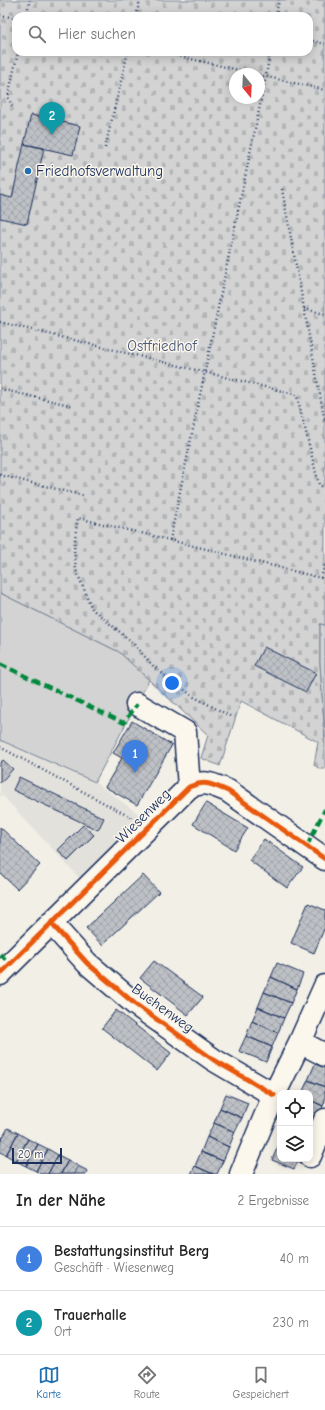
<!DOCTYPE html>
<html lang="de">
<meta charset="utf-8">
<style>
:root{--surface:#fff;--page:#f2f2f2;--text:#222;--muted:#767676;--line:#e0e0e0;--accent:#1f6fb2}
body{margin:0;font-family:"Comic Neue",sans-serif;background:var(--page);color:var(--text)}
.controls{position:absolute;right:12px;bottom:12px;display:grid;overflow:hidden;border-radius:8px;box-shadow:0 2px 10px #0003}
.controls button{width:36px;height:36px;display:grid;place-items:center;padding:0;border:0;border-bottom:1px solid var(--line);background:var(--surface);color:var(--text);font:20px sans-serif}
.compass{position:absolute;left:229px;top:68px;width:36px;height:36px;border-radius:50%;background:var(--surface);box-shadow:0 2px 10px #0003;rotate:162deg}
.scale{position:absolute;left:12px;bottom:10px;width:50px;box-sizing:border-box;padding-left:4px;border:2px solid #1b2f5e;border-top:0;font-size:11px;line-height:14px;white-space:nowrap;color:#1b2f5e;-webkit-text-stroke:3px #fbf7ec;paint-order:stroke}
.you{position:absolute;left:172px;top:683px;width:14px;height:14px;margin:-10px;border:3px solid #fff;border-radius:50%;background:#1a73e8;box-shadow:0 0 0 6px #1a73e833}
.badge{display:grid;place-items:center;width:26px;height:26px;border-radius:50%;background:var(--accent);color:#fff;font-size:13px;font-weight:700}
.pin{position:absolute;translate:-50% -33px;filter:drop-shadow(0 1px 2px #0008)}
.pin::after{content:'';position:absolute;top:21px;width:14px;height:12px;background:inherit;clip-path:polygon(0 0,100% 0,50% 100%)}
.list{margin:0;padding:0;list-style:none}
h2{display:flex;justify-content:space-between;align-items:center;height:52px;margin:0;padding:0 16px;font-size:17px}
h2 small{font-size:13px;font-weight:400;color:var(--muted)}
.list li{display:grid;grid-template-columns:26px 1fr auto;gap:12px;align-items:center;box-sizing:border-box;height:64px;padding:0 16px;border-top:1px solid var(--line)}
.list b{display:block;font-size:15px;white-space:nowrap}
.list p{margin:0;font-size:13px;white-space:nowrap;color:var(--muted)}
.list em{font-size:13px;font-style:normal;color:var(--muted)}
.icon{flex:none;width:22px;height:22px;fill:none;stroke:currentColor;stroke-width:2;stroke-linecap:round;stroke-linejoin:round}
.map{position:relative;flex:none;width:325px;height:1174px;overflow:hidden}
.search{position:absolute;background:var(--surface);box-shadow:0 2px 10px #0003;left:12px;right:12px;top:12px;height:44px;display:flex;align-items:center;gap:10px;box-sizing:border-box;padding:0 14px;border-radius:12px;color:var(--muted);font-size:15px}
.sheet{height:180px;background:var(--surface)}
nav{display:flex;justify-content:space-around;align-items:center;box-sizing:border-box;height:56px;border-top:1px solid var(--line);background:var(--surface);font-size:11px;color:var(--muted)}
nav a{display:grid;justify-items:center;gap:2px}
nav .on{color:var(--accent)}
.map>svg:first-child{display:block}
</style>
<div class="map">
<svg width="325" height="1174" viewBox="0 0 325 1174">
<defs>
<pattern id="cemetery-stones" width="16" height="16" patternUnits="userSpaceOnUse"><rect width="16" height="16" fill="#d2d3d2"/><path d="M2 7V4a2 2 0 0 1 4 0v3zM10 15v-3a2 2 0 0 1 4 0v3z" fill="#b4b5b7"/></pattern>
<pattern id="building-cross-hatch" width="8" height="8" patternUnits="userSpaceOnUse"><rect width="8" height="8" fill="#bdc0c4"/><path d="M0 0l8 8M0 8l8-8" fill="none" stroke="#a2a5ab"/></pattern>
</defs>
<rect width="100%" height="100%" fill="#f2efe6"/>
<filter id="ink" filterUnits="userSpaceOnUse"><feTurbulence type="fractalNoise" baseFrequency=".025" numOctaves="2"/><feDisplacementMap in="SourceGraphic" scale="8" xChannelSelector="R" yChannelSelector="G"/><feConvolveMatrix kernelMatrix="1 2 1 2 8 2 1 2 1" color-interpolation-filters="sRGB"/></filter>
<g filter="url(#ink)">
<path fill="#e2e1dc" d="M0 740 95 782 152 824 88 887 2 795 0 797Z"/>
<path fill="url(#cemetery-stones)" stroke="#768198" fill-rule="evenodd" d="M0 0H325V625L320 624V663L325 738V769H320L314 765 318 742 241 701 220 766 201 758 208 735 119 652 0 593ZM16 16H309V52H16ZM235 74H259V98H235Z"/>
<path fill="#d2d3d2" stroke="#768198" d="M0 593 119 652 149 680 95 782 0 740Z
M320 624 325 625V738L320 663Z"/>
<path fill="url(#building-cross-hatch)" stroke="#1b2f5e" d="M31 115 80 126 73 155 24 144Z
M24 144 44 148 27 224 0 218V195L12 198Z
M264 647 316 673 306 692 254 666Z
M132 721 172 745 137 805 105 787 122 758 113 753Z
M3 760 13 769 0 783V763Z
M19 777 104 818 98 830 13 790Z
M206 803 248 828 234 850 193 824Z
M83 825 94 835 68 861 58 850Z
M0 827 40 865 17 889 0 873Z
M264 839 303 867 287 888 249 860Z
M143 875 159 892 102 945 86 928Z
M308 903 325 910V927L314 953 291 943Z
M154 961 203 997 188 1015 140 978Z
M277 963 303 974 297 989 271 977Z
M271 977 297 989 291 1003 264 992Z
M264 992 291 1003 284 1018 258 1007Z
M258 1007 284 1018 278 1033 252 1021Z
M116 1010 171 1053 157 1071 102 1028Z
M252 1021 278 1033 272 1047 246 1036Z
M246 1036 272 1047 266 1062 239 1051Z
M315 1064 325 1068V1087L308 1080Z
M308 1080 325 1087V1101L323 1106 310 1100V1093H302Z
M226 1094 248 1103 242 1118 220 1108Z
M310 1100 323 1106 316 1122 310 1119Z
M220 1108 242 1118 235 1132 214 1123Z
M214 1123 235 1132 229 1147 207 1137Z
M8 1128 18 1133 6 1155 0 1152V1142Z
M18 1133 28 1139 16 1161 6 1155Z
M207 1137 229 1147 223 1161 201 1152Z
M28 1139 38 1144 26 1166 16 1161Z
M38 1144 48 1149 36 1171 26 1166Z
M279 1144 280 1159H299L294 1169 272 1160Z
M48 1149 58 1155 48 1174H41L36 1171Z
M201 1152 223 1161 217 1174H213L195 1166Z
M58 1155 68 1160 61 1174H48Z
M68 1160 78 1166 74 1174H61Z
M78 1166 88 1171 87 1174H74Z
M195 1166 213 1174H191Z"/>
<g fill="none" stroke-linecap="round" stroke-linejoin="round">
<defs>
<path id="minor" d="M137 704 185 732 189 787
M51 923 87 963 135 1004 214 1060 274 1095
M0 974 189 787C206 780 211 784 228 791L325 859
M300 1042 325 1055
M310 1156 325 1120
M241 1174 274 1095 300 1042 325 986"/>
</defs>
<use href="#minor" stroke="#1b2f5e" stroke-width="25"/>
<path stroke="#1b2f5e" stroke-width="2.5" stroke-dasharray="1 3" stroke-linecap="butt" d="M0 15 16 18
M26 16 30 0
M136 16 140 0
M276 16 279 0
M309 40 325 44
M161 52 256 74
M259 75 325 90
M12 106 8 97 18 52
M105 148 128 52
M282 189 324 417
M304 309 325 314
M0 322 294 394 297 396 319 485 325 488
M0 389 74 406
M325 418 324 417 325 423
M0 475 85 496
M170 540 266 76 270 52
M321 578 325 564
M230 716 194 697 154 667 133 643 92 609 76 570 74 550 76 530 78 518 170 540 325 579
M0 747 132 818"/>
<use href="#minor" stroke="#fbf7ec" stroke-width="22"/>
<path stroke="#00873e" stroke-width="4" stroke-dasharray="8 4" stroke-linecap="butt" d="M0 664 124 723 137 704
M307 846 325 809
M0 954 10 964"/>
<defs>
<path id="cycleway" d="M51 923 87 963 135 1004 214 1060 274 1095
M0 974 189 787C206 780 211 784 228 791L325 859"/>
</defs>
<use href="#cycleway" stroke="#fbf7ec" stroke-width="8"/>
<use href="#cycleway" stroke="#e8590c" stroke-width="5"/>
</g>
</g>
<circle fill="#1f6fb2" stroke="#fbf7ec" stroke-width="1.5" cx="28" cy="171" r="4"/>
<g text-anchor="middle" stroke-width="3" stroke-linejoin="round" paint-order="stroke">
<g font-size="15" fill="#1b2f5e" stroke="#fbf7ec" text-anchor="start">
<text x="36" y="176">Friedhofsverwaltung</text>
</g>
<g font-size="15" fill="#49587b" stroke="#fbf7ec">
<text x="162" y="351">Ostfriedhof</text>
</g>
<g font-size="15" fill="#1b2f5e" stroke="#fbf7ec">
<text transform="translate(143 816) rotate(-45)" y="5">Wiesenweg</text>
<text transform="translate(163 1008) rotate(36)" y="5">Buchenweg</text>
</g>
</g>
</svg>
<div class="controls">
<button><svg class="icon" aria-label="locate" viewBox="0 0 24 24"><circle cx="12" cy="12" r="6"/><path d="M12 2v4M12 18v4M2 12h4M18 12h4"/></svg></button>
<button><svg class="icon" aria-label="layers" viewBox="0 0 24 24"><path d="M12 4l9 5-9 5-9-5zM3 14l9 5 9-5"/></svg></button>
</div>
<svg class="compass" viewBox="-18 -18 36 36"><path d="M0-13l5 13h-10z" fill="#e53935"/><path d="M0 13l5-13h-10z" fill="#767676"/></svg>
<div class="scale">20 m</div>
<div class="you"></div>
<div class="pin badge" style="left:135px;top:773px;background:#3f7fe0">1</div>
<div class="pin badge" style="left:52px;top:135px;background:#0f9aa8">2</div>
<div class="search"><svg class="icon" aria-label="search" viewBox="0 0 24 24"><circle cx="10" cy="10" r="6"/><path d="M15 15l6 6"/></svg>Hier suchen</div>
</div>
<section class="sheet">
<h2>In der Nähe<small>2 Ergebnisse</small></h2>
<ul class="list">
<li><span class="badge" style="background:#3f7fe0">1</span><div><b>Bestattungsinstitut Berg</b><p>Geschäft · Wiesenweg</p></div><em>40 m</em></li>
<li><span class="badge" style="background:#0f9aa8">2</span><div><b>Trauerhalle</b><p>Ort</p></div><em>230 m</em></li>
</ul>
</section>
<nav>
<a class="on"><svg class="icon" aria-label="map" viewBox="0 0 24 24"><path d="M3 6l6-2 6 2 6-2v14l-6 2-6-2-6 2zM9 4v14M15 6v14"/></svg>Karte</a>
<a><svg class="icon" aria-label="directions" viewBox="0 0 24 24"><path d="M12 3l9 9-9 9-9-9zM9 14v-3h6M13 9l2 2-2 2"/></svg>Route</a>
<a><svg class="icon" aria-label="saved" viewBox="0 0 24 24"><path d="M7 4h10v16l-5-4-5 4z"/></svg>Gespeichert</a>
</nav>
